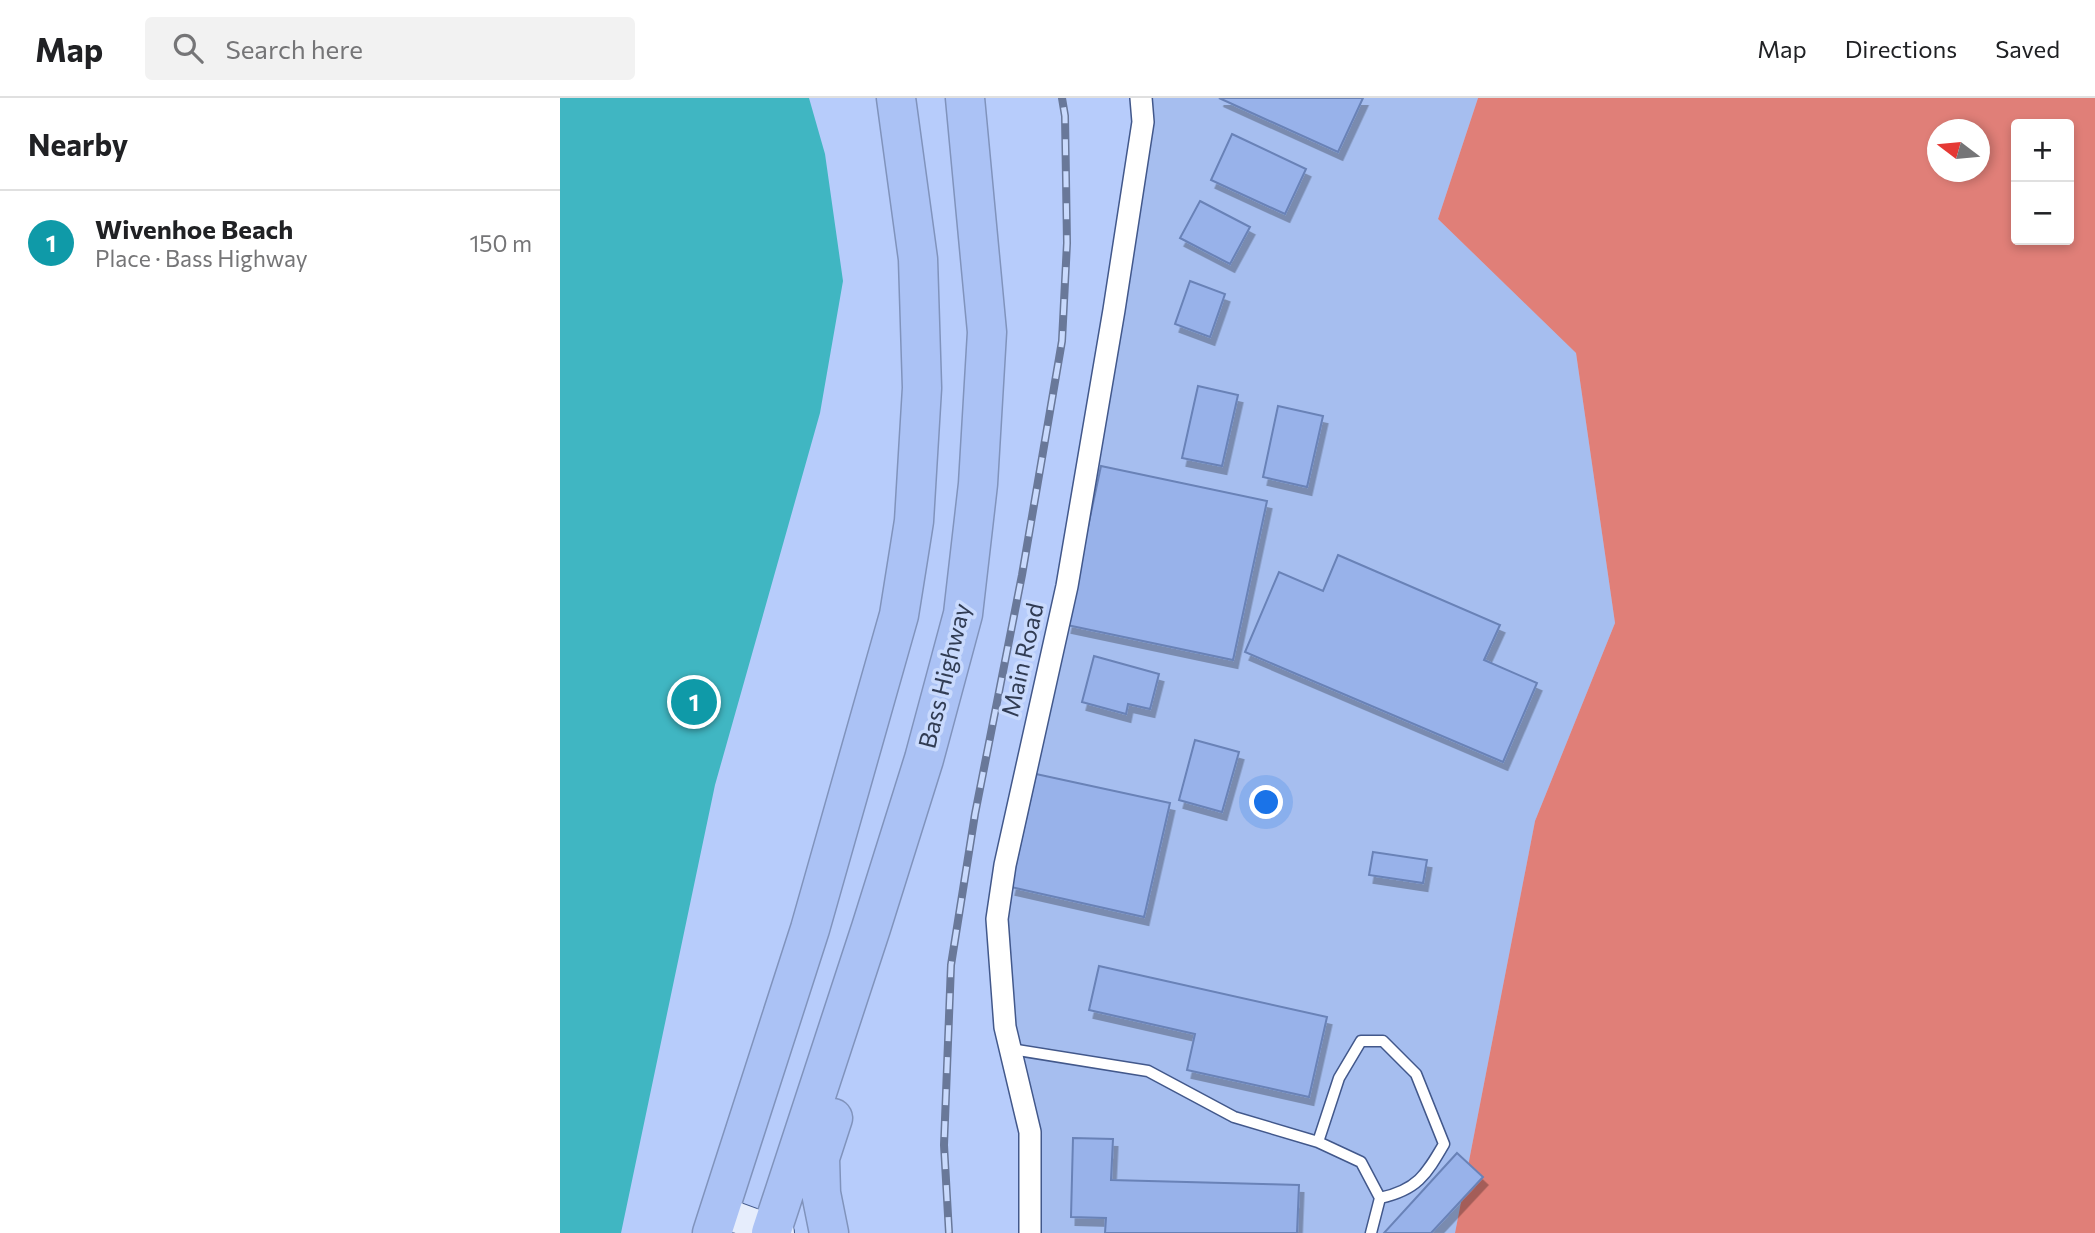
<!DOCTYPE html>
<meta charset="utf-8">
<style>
:root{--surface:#fff;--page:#f2f2f2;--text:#202124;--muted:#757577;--line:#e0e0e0;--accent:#0b8043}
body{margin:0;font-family:Commissioner,sans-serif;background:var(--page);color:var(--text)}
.controls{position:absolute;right:21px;top:21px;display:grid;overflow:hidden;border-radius:7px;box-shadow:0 4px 10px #0003}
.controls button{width:63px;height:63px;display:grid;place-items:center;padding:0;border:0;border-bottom:2px solid var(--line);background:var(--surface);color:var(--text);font:35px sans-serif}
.compass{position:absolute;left:1367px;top:21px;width:63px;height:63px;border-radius:50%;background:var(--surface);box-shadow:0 4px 10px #0003;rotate:286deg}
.you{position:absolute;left:707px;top:705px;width:24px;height:24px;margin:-18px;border:5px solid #fff;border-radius:50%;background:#1a73e8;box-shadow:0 0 0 10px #1a73e833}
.badge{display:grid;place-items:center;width:46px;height:46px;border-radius:50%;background:var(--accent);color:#fff;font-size:23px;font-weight:700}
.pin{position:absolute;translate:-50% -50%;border:4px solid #fff;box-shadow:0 2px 7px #0006}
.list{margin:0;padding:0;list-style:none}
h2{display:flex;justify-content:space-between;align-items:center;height:91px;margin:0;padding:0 28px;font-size:30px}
h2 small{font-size:23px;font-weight:400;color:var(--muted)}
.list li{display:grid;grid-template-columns:46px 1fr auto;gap:21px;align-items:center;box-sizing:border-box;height:105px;padding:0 28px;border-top:2px solid var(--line)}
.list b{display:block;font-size:26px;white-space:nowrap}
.list p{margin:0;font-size:23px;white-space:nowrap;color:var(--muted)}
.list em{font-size:23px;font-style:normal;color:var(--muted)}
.icon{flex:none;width:38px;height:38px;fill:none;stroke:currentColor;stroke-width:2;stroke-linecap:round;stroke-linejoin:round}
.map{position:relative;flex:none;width:1535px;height:1135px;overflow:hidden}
header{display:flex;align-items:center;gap:42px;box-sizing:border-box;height:98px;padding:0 35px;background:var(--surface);border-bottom:2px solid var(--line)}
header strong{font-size:33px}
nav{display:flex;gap:38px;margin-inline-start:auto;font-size:24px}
.search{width:490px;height:63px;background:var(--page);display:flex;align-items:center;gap:18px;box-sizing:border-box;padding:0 24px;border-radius:7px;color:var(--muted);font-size:26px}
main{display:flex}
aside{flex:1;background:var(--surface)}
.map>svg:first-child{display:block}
</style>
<header>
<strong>Map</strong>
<div class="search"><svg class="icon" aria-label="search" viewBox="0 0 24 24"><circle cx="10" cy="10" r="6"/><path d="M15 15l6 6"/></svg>Search here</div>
<nav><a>Map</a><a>Directions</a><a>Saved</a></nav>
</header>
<main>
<aside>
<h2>Nearby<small></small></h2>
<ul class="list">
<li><span class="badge" style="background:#0f9aa8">1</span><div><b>Wivenhoe Beach</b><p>Place · Bass Highway</p></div><em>150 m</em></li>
</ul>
</aside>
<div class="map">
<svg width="1535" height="1135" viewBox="0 0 1535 1135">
<defs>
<filter id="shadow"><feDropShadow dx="4.5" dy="8" stdDeviation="0" flood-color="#0004"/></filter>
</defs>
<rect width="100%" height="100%" fill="#b7ccfb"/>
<path fill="#a6beef" d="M581 0H918L878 121 1016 255 1055 525 975 723 895 1135H470L471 1107 437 821 507 488Z"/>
<path fill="#e07f78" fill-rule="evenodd" d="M918 0H1535V1135H895L975 723 1055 525 1016 255 878 121ZM1456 26H1509V142H1456ZM1378 32H1420V74H1378Z"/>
<path fill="#40b6c2" d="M0 0H249L265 56 283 183 260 315 155 687 61 1135H0Z"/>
<path fill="#98b2ea" stroke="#6982b7" stroke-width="2" filter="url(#shadow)" d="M659 0H803L778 54Z
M672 36 746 71 725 116 651 82Z
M640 103 690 129 670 166 620 140Z
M630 183 665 196 650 239 615 226Z
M638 288 678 297 662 368 622 360Z
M718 308 763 318 747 389 703 379Z
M541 368 707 403 673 562 507 527Z
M778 457 940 527 924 562 977 585 943 664 685 554 719 474 763 493Z
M534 558 599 576 590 611 568 606 566 616 522 604Z
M635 642 679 654 662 714 619 702Z
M476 676 610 705 584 819 451 789Z
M813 754 867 762 863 785 809 777Z
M539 868 767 919 749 999 627 972 635 936 529 912Z
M513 1040 553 1041 551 1082 739 1087 737 1135H545L546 1120 511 1119Z
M897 1055 923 1079 871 1135H824Z"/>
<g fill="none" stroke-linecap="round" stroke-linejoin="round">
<defs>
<path id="lane" d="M451 951 588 973 674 1019 758 1044 801 1064 820 1100 811 1135
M758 1044 779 980 801 943H823L856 976 884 1046C866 1077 857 1092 820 1100"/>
<path id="street" d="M470 1135V1034L445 929 437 821 445 767 507 488 554 212 583 24 581 0"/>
<path id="secondary" d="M159 1113 219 1135"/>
<path id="highway" d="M152 1135 250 831 339 517 354 423 362 290 358 161 336 0
M211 1135 311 830 364 661 403 516 418 386 427 234 405 0
M269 1135 261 1095 260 1060 273 1020"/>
</defs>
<use href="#lane" stroke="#42588b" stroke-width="13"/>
<use href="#street" stroke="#42588b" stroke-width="24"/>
<use href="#secondary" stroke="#42588b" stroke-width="32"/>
<use href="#highway" stroke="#8093bc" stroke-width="41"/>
<use href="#lane" stroke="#fff" stroke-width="10"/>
<use href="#street" stroke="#fff" stroke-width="21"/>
<use href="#secondary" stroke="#e6edfc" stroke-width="30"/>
<use href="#highway" stroke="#abc2f5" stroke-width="38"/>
<defs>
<path id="rail" d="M389 1135 384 1047 391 867 415 716 462 477 502 243 507 145 505 18 502 0"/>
</defs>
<use href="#rail" stroke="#697899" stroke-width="8"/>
<use href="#rail" stroke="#c9dafd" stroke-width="5" stroke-dasharray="16" stroke-linecap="butt"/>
</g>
<g text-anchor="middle" stroke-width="7" stroke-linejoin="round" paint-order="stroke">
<g font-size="24" fill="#313c53" stroke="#c9dafd">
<text transform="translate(463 562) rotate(-77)" y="8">Main Road</text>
<text transform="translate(385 578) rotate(-76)" y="8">Bass Highway</text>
</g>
</g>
</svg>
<div class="controls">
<button>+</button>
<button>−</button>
</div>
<svg class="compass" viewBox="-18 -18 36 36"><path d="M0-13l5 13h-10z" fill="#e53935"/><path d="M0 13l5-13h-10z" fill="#757577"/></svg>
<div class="you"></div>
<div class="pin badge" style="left:134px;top:604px;background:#0f9aa8">1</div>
</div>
</main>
